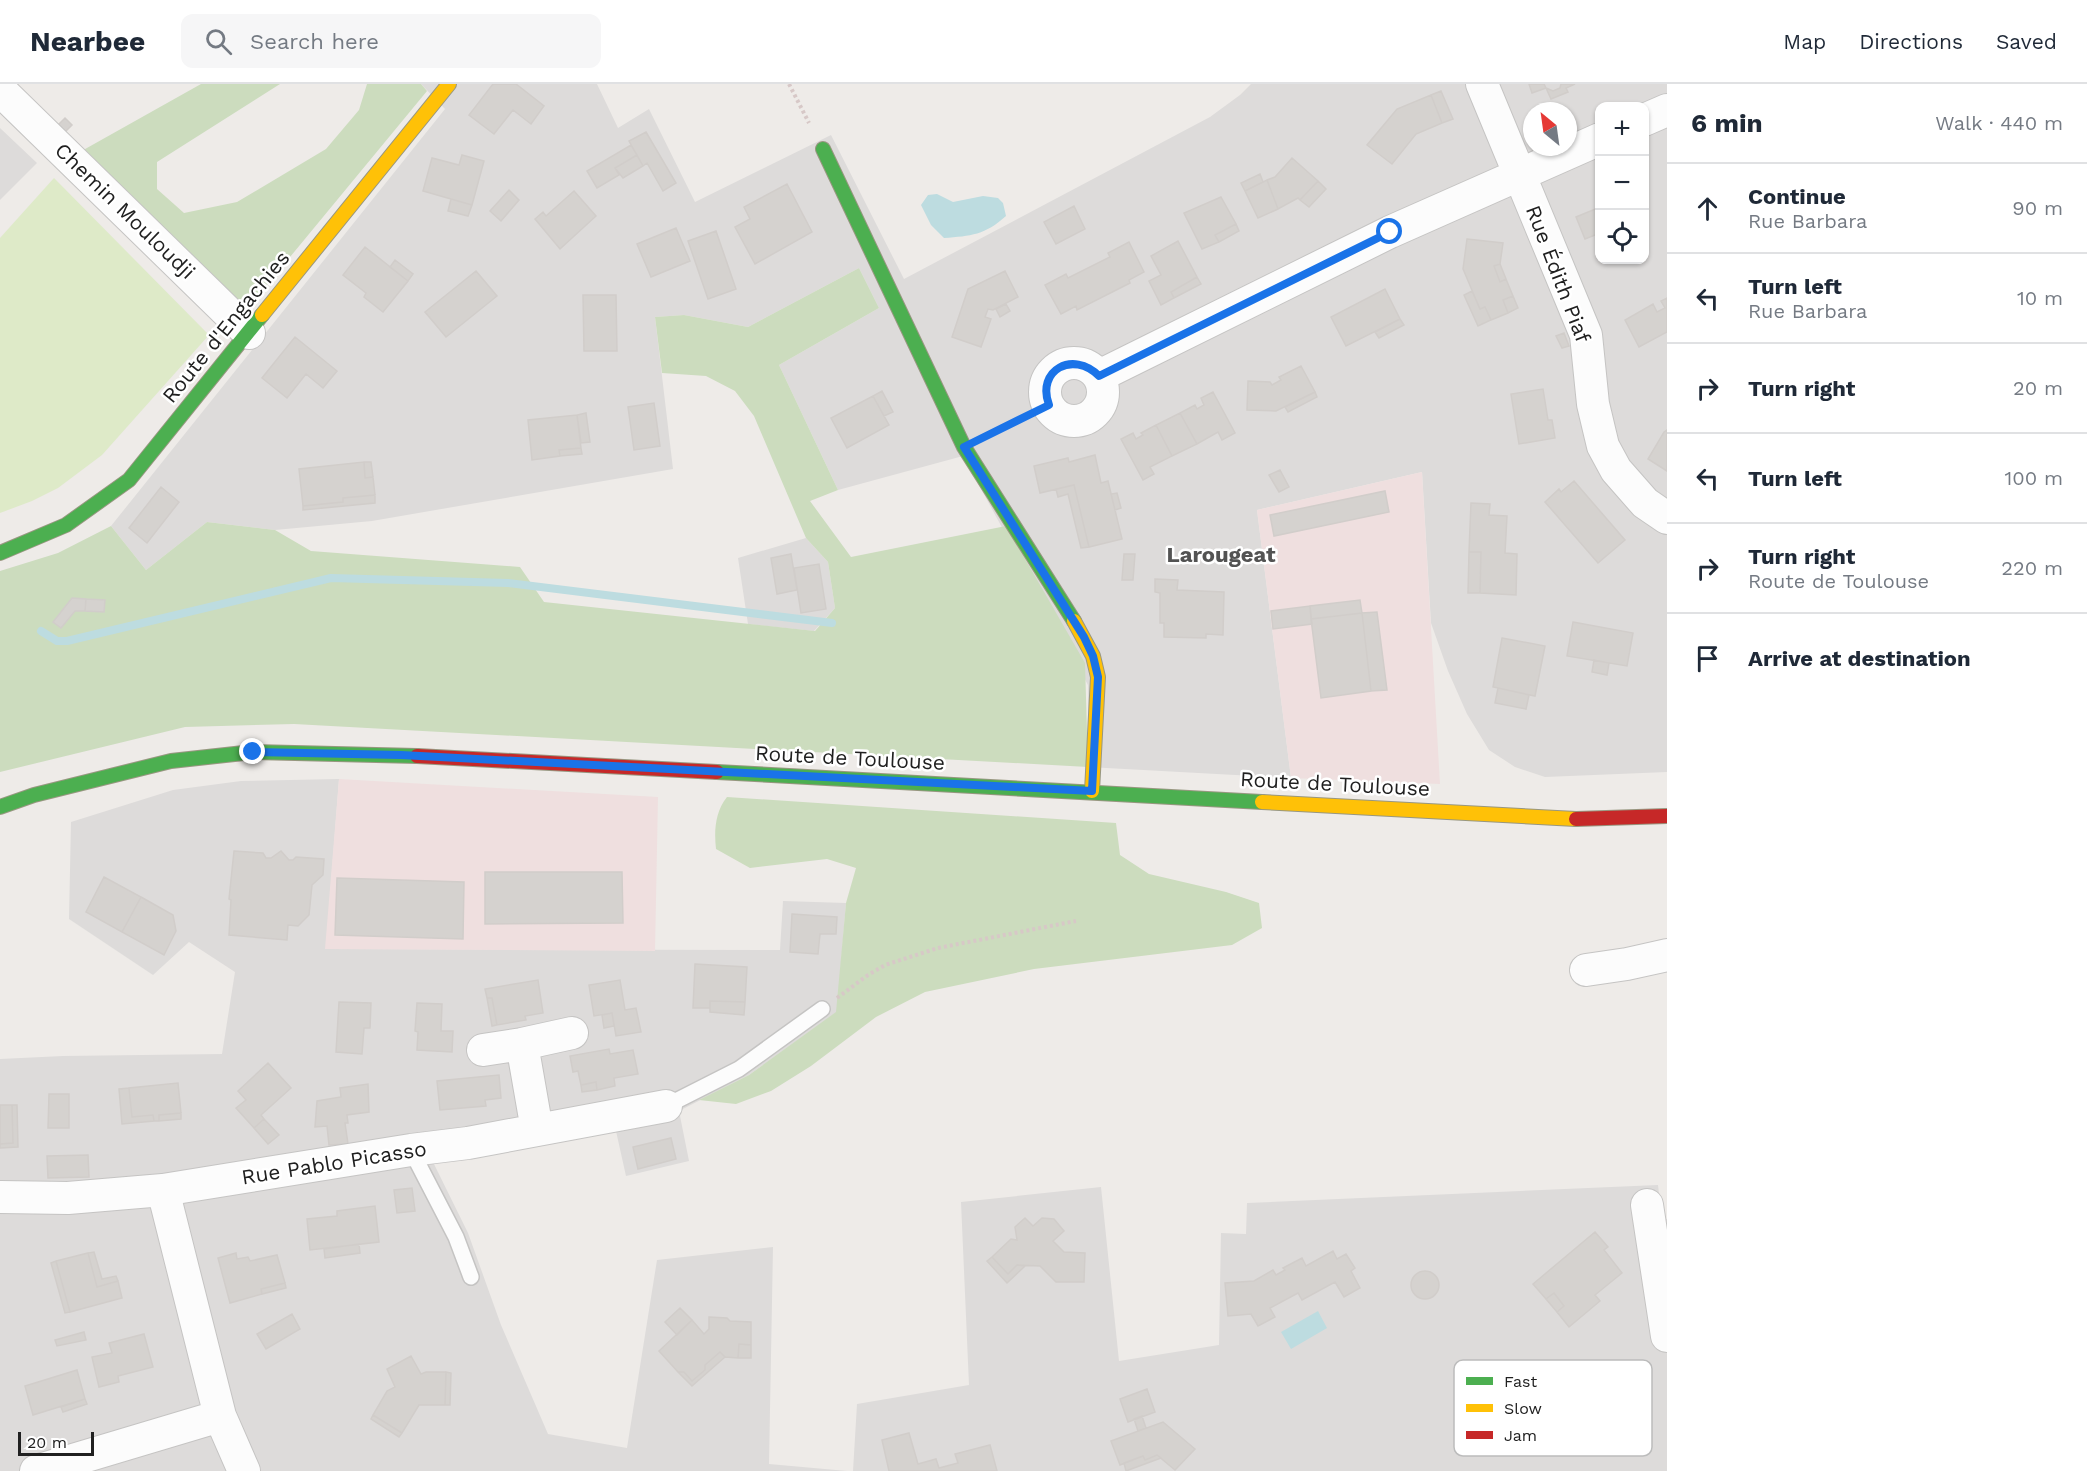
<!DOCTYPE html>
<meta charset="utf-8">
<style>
:root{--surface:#fff;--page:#f6f6f7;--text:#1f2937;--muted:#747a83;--line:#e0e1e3}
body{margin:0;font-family:"Work Sans",sans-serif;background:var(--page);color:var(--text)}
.controls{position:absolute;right:18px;top:18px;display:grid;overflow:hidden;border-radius:12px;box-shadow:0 2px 4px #0004}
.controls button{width:54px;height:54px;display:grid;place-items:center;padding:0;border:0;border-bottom:2px solid var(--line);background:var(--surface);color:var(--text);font:30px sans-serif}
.compass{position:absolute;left:1523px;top:18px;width:54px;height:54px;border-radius:50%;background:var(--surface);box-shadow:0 2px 4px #0004;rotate:331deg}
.scale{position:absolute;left:18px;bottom:15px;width:76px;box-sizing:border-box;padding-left:6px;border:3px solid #202020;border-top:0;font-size:16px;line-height:21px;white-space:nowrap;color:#202020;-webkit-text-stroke:4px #fff;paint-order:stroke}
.stop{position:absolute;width:18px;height:18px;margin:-14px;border:4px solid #1a73e8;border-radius:50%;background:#fff}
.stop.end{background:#1a73e8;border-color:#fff;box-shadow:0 2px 6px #0008}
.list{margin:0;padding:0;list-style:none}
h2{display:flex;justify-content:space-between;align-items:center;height:78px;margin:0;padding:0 24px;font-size:26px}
h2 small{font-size:20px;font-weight:400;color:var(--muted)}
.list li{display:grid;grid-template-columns:39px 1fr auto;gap:18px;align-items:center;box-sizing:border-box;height:90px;padding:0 24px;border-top:2px solid var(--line)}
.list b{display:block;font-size:22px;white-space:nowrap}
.list p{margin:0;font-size:20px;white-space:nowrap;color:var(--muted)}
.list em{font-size:20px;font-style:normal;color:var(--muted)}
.icon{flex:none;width:33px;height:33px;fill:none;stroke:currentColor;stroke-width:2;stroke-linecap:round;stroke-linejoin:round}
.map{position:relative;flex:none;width:1667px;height:1387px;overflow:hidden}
header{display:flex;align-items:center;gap:36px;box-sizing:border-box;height:84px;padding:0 30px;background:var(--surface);border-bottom:2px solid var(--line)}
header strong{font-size:28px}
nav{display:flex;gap:33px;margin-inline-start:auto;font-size:21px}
.search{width:420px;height:54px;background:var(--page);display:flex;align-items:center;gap:15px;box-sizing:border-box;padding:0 21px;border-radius:12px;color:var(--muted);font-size:22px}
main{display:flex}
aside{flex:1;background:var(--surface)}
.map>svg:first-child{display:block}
</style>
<header>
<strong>Nearbee</strong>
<div class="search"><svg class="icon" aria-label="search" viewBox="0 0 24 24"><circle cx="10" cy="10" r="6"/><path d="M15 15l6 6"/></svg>Search here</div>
<nav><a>Map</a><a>Directions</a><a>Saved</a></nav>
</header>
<main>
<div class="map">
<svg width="1667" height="1387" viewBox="0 0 1667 1387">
<rect width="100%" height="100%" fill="#eeebe8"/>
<path fill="#dddbda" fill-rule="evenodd" d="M421 0H597L618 44 649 25 695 118 831 51 904 195 1210 33 1240 11 1251 0H1667V688L1545 693 1515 683 1489 666 1467 630 1448 587 1431 539 1422 388 1257 426 1291 694 1088 683V601L963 372 838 406 779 281 879 224 859 184 748 243 684 231 655 233 673 385 372 437 275 446 207 438 146 486 111 442 445 25ZM1600 22H1644V176H1600ZM1532 27H1568V63H1532Z
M0 44 37 79 0 116Z
M806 454 828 478 835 524 814 547 748 540 738 474Z
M339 695 326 865 780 866 783 817 846 819 837 928 749 991 679 1027 689 1077 626 1092 616 1047 432 1076 468 1149 501 1241 548 1350 627 1364 657 1176 773 1163 769 1380 847 1387H0V975L63 972 222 970 235 888 189 858 153 891 69 835 71 738 173 706 241 697Z
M1658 1101 1662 1135H1667V1387H853L857 1320 969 1301 961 1118 1101 1103 1119 1277 1219 1261 1221 1149 1246 1150 1247 1119Z"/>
<path fill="#efdfdf" d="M1422 388 1440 700 1291 694 1257 426Z
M339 695 658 713 655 867 325 865Z"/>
<path fill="#deeac8" d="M54 94 209 251 102 371 58 404 32 417 0 429V154Z"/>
<path fill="#ccdcbe" d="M201 0H280L157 78V105L184 129 237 118 326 65 359 26 367 0H421L427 7 243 230 78 69Z
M859 184 879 224 779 281 838 406 810 417 851 473 1006 442 1085 579 1088 683 294 640 185 643 0 688V487L58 469 111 442 146 486 207 438 275 446 311 467 520 483 544 518 815 547 835 524 828 478 806 454 754 332 735 307 706 292 662 289 655 233 684 231 748 243Z
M727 713 1116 739 1120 771 1149 790 1226 808 1259 819 1262 844 1232 861 1034 885 925 908 876 933 811 982 771 1007 736 1020 699 1016 749 991 836 928 846 819 856 784 827 775 750 784 716 765C714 747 715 728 727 713Z"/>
<path fill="#bddce0" d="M937 110 953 118 983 112 998 114 1003 119 1006 132C985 151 971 152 944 154L931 141 921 121 928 111Z
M1318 1227 1327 1244 1291 1265 1281 1248Z"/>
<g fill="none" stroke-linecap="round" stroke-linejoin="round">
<path stroke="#bddce0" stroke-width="8" d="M41 547 57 557H67L331 494 508 499 832 539"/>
</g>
<path fill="#d5d2cf" stroke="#d1cdca" stroke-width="1.5" d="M493 0H516L544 22 531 40 513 26 494 50 469 31Z
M1529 0H1544L1546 4 1532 9Z
M1561 0H1575L1566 4 1568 8 1551 15 1546 4 1553 7 1560 4Z
M1441 7 1453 35 1442 39 1431 11Z
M1431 11 1442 39 1416 50 1392 80 1367 61 1397 25Z
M65 34 72 41 64 49 57 42Z
M646 48 676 99 663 107 647 79 643 82 629 57Z
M631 61 637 71 615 84 619 91 597 104 587 87Z
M462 71 484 77 472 121 423 107 432 74 459 81Z
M637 71 643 82 623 94 615 84Z
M1292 74 1318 97 1300 116 1298 114 1278 125 1267 96 1275 93Z
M1260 90 1263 98 1245 107 1241 99Z
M1267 96 1278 125 1258 134 1245 107Z
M1318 97 1326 105 1309 123 1300 116Z
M787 100 812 148 755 180 735 143 750 135 744 123Z
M509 106 519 116 501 137 490 127Z
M574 107 596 132 560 165 535 135 543 128 546 132Z
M1221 113 1236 140 1215 151 1219 158 1202 165 1184 129Z
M451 115 472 121 468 132 448 127Z
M1074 122 1085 145 1056 160 1044 138Z
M1600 123V149L1585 155 1576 133Z
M1236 140 1239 147 1219 158 1215 151Z
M676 144 690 177 651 193 637 160Z
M716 147 736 205 708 215 688 157Z
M1467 155 1503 159 1500 180 1494 182 1500 198 1506 195 1513 212 1503 216 1508 229 1491 236 1485 223 1480 225 1463 185Z
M1178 157 1197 193 1171 208 1174 214 1161 221 1149 197 1161 191 1151 172Z
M1129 158 1144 188 1129 196 1130 199 1077 226 1076 222 1061 230 1045 201 1066 190 1068 194 1110 173 1108 169Z
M365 163 408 197 383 228 364 213 366 209 343 191Z
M395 176 413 190 408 197 390 183Z
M1500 180 1506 195 1500 198 1494 182Z
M476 187 497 212 446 253 425 228Z
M1005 187 1018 213 993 226 988 225 985 233 991 235 981 263 952 253 968 205Z
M1197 193 1201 200 1174 214 1171 208Z
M1385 205 1400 235 1346 262 1331 233Z
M1472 207 1480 225 1485 223 1491 236 1478 242 1464 211Z
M583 211H616L617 267H584Z
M1513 212 1518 224 1508 229 1503 216Z
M1667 214V248L1639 263 1625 236 1653 220 1657 228 1665 224 1661 217Z
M1006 220 1010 227 1000 233 996 225Z
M1400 235 1404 241 1379 254 1375 248Z
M1564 249 1569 262 1562 264 1556 252Z
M295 253 337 287 323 304 306 290 287 314 262 294Z
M1301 282 1315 308 1276 327 1247 326 1248 297 1270 298 1272 301 1281 296 1279 293Z
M1543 305 1548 336H1552L1555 354 1519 360 1511 310Z
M882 307 893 328 884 332 873 312Z
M1213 308 1235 349 1222 356 1218 348 1197 360 1180 329 1195 321 1197 325 1204 321 1201 314Z
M1315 308 1317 313 1288 328 1285 323Z
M873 312 889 341 847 364 831 334Z
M654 319 660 362 634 366 628 323Z
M586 329 590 358 581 359 577 331Z
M1180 329 1197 360 1172 372 1156 341Z
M577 331 581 364 559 366 560 372 532 376 528 336Z
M1156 341 1172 372 1150 383 1154 390 1143 396 1121 355 1133 349 1136 355 1143 351 1141 349Z
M1667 346V387L1648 375 1664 348Z
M581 364 582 370 560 372 559 366Z
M1095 371 1101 399 1108 397 1122 455 1089 463 1074 401 1040 409 1034 382 1068 374 1069 378Z
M364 378H371L373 393 365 394Z
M364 378 365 394 373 393 375 411 343 414V418L303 422 299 385Z
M1280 386 1289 403 1279 408 1269 391Z
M1574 397 1625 456 1598 479 1545 418 1559 405 1561 408Z
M1074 401 1089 463 1081 464 1068 410 1058 413 1056 405Z
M161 403 179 418 147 459 129 444Z
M1385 407 1389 428 1274 452 1270 431Z
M1117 409 1121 424 1115 426 1111 410Z
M375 411V419L303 426V422L343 418V414Z
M1471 419 1490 420 1489 431 1507 432 1505 469 1517 470 1516 511 1480 509 1481 468H1469Z
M1469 468H1481L1480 509H1468Z
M791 470 797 506 777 510 771 474Z
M1124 470H1135L1133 496H1122Z
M819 480 826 525 801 529 794 484Z
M1155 495 1178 496 1177 506 1224 508 1223 551 1206 550V554L1164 553V539H1160V509L1155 508Z
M72 514 86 515 85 527H75L61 544 53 538Z
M86 515 105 516 104 528 85 527Z
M1360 516 1362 529 1311 535 1310 522Z
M1310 522 1312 540 1273 545 1271 527Z
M1377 528 1387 606 1371 607 1362 529Z
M1362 529 1371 607 1321 614 1311 535Z
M1573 538 1633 549 1627 582 1567 572Z
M1502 554 1545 562 1535 612 1493 603Z
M1594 576 1609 579 1607 591 1592 588Z
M1498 604 1529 611 1526 625 1495 619Z
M234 767 263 769 266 774H271L281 767 289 776H293L296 773 324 775 323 791 312 801 309 831 298 842 288 841 287 856 229 851 231 816 229 815Z
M485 788H622L623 839 485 840Z
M104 793 141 813 122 848 86 828Z
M337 794 464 798 463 855 335 851Z
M141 813 173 831 176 847 164 871 122 848Z
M792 830 837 833 836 850H820L818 870 790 868Z
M695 880 747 883 745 918 710 917V924H693Z
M538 896 543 929 525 932 526 936 497 941 492 914H487L485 905Z
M620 896 625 926 636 924 641 948 616 952 612 929 594 932 589 901Z
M487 914H492L497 941 492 942Z
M710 917 745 918 744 931 710 928Z
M339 918 371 919 370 944H364L362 970 336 968Z
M417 919 442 920 441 947H453L452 968 417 966 418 948 415 947Z
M612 929 614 942 604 944 602 931Z
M609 965 610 970 633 966 638 990 614 994 615 1002 597 1006 596 998 581 1001 578 987 573 988 570 972Z
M268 979 291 1004 261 1031 264 1035 254 1044 236 1024 246 1016 238 1007Z
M499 991 501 1014 485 1016 486 1022 440 1026 437 997Z
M596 998 597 1006 582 1008 581 1001Z
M178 999 181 1029 159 1031V1037H154L153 1031 132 1033 129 1004Z
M368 1000 369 1028 347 1031 348 1039H345L348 1060 329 1061 327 1042 315 1043 317 1017 341 1013 340 1004Z
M129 1004 132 1033 153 1031 154 1037 122 1040 119 1005Z
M49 1010H69V1044H48Z
M0 1021H12L13 1059 0 1060Z
M12 1021H17L18 1063 0 1064V1060L13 1059Z
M181 1029V1035L159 1037V1031Z
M264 1035 279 1051 268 1060 254 1044Z
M671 1054 676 1075 638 1085 633 1063Z
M88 1071 89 1093 48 1094 47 1072Z
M412 1104 415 1127 397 1129 394 1106Z
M375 1122 379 1158 310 1166 307 1135 337 1132V1127Z
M1025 1134 1033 1142 1042 1134 1054 1135 1064 1147 1053 1157 1064 1168 1085 1169 1084 1198H1056L1040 1182 1017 1181 1008 1190 992 1173 1011 1155 1017 1156 1015 1143Z
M1595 1148 1608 1163 1604 1166 1622 1189 1595 1211 1600 1217 1569 1243 1557 1228 1564 1222 1554 1209 1546 1215 1533 1200Z
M359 1160 360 1169 325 1174 324 1165Z
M1333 1167 1337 1175 1346 1170 1355 1184 1351 1187 1360 1204 1344 1213 1335 1198 1302 1216 1298 1209 1270 1224 1275 1233 1258 1242 1251 1230 1228 1232 1225 1199 1254 1197 1273 1186 1276 1191 1285 1186 1283 1184 1302 1174 1306 1182Z
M94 1168 102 1195 116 1192 118 1197 97 1203 88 1169Z
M88 1169 97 1203 118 1197 122 1214 70 1228 56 1177Z
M236 1169 237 1175 248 1173 250 1177 277 1171 285 1199 261 1205 262 1210 230 1219 218 1174Z
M992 1173 1008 1190 1017 1181 1025 1182 1007 1199 987 1177Z
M56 1177 70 1228 65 1229 51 1179Z
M1411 1201a14 14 0 1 1 28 0a14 14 0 1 1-28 0Z
M285 1199 286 1204 262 1210 261 1205Z
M1554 1209 1564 1222 1557 1228 1546 1215Z
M680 1224 692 1236 677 1251 665 1238Z
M292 1230 300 1245 266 1265 257 1250Z
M709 1233 727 1234 730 1237 751 1238V1261L739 1260 738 1274 725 1273 720 1268 705 1281V1286L692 1297 684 1288H678L659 1267 692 1236 704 1250 709 1245Z
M84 1248 86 1256 57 1262 55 1256Z
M144 1250 153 1283 118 1292 119 1298 99 1303 92 1273 112 1269 109 1259Z
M739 1260 751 1261V1274H738Z
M720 1268 725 1273 692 1302 678 1288H684L692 1297 705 1286V1281Z
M411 1272 421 1290 426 1288H446L445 1321H419L402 1349 373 1331 387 1307 395 1303 387 1285Z
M77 1286 85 1315 33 1331 25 1302Z
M446 1288 451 1289 450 1321H445Z
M1147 1305 1155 1328 1128 1338 1120 1315Z
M85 1315 87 1320 63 1328 61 1323Z
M373 1331 402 1349 399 1353 371 1335Z
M1142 1332 1146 1344 1138 1347 1134 1335Z
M1163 1338 1195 1365 1175 1386 1157 1371 1145 1376 1143 1372 1120 1381 1111 1357Z
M909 1349 918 1380 936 1375 939 1384 958 1379 955 1370 990 1361 997 1387H889L882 1356Z
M1157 1371 1161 1374 1126 1387 1124 1379 1143 1372 1145 1376Z"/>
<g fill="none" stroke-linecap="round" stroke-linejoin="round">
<defs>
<path id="lane" d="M666 1022 739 985 822 925
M411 1066 456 1153 471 1193"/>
<path id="street" d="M1482 0 1586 251 1593 320 1603 362 1616 386 1645 419 1667 434
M0 6 249 249
M1644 36 1667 26
M1045 308a29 29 0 1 1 58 0a29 29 0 1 1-58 0Z
M1099 292 1390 148 1600 55
M1586 886 1627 880 1667 871
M522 960 572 949
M483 966 522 960 537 1046
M163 1106 220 1332 244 1387
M0 1113 68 1114 163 1106 411 1066 468 1059 666 1022
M1647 1121 1667 1252
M36 1387 220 1332"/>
<path id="fast" d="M823 65 964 363 1074 537
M0 469 66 441 129 396 262 231
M717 688 1262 718
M0 723 34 711 171 677 253 668 417 672"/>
<path id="slow" d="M262 231 449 0
M1074 537 1093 572 1098 593 1092 707
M1262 718 1576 735"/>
<path id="jam" d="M417 672 717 688
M1576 735 1667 732"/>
</defs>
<use href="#lane" stroke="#c5c4c3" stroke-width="18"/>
<use href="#street" stroke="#c5c4c3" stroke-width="34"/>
<use href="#fast" stroke="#989780" stroke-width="16"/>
<use href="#slow" stroke="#989780" stroke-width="16"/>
<use href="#jam" stroke="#989780" stroke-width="16"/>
<path stroke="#d7c8c7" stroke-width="4" stroke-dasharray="3 3" stroke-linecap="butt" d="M789 0 809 39
M990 350 1049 321
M837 914 868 891 885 881 938 864 1076 837"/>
<use href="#lane" stroke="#fcfcfc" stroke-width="15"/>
<use href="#street" stroke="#fcfcfc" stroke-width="32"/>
<use href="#fast" stroke="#4caf50" stroke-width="14"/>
<use href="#slow" stroke="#ffc107" stroke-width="14"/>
<use href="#jam" stroke="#c62828" stroke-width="14"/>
</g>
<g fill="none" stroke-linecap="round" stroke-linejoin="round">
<path stroke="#1a73e8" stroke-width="8" d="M253 668 401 671 1092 707 1098 593 1093 572 1084 553 964 363 1049 321C1036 286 1073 266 1099 292L1390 148"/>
</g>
<g text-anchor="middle" stroke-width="5" stroke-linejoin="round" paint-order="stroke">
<g font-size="21" fill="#202020" stroke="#fff">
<text transform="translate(125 127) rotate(44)" y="7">Chemin Mouloudji</text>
<text transform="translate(1558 190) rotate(69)" y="7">Rue Édith Piaf</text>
<text transform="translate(226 243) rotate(-51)" y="7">Route d'Engachies</text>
<text transform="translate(850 674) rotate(3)" y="7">Route de Toulouse</text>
<text transform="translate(1335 700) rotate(3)" y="7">Route de Toulouse</text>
<text transform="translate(334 1079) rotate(-9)" y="7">Rue Pablo Picasso</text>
</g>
<g font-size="22" font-weight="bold" fill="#535353" stroke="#fff">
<text x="1221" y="478">Larougeat</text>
</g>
</g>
<rect x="1454" y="1276" width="198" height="96" rx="9" fill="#fff" stroke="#bcbcbc" stroke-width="1.5"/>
<rect x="1466" y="1293" width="27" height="8" fill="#4caf50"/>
<rect x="1466" y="1320" width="27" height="8" fill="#ffc107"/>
<rect x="1466" y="1347" width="27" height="8" fill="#c62828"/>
<g font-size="16" fill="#202020">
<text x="1504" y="1303">Fast</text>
<text x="1504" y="1330">Slow</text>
<text x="1504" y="1357">Jam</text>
</g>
</svg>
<div class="controls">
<button>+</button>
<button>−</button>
<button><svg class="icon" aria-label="locate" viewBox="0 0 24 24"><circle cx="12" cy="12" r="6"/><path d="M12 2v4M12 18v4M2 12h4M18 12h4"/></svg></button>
</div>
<svg class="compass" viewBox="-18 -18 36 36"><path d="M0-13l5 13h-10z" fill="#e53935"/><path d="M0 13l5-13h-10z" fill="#747a83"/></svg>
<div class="scale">20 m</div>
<div class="stop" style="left:1390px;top:148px"></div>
<div class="stop end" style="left:253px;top:668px"></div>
</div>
<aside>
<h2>6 min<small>Walk · 440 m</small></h2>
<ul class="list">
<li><svg class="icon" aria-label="ahead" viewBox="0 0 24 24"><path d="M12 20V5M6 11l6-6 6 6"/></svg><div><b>Continue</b><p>Rue Barbara</p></div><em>90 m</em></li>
<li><svg class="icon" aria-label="left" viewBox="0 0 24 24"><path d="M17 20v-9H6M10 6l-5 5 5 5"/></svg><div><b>Turn left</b><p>Rue Barbara</p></div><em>10 m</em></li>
<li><svg class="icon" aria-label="right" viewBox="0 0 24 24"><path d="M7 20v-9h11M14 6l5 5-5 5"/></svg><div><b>Turn right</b></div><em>20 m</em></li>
<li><svg class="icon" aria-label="left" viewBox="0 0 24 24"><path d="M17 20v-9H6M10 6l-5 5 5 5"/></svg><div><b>Turn left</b></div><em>100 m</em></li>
<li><svg class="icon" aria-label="right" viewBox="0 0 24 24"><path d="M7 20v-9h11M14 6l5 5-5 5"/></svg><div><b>Turn right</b><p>Route de Toulouse</p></div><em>220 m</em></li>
<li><svg class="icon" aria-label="arrive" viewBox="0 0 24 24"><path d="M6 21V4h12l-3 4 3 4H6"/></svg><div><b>Arrive at destination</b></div></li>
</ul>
</aside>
</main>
